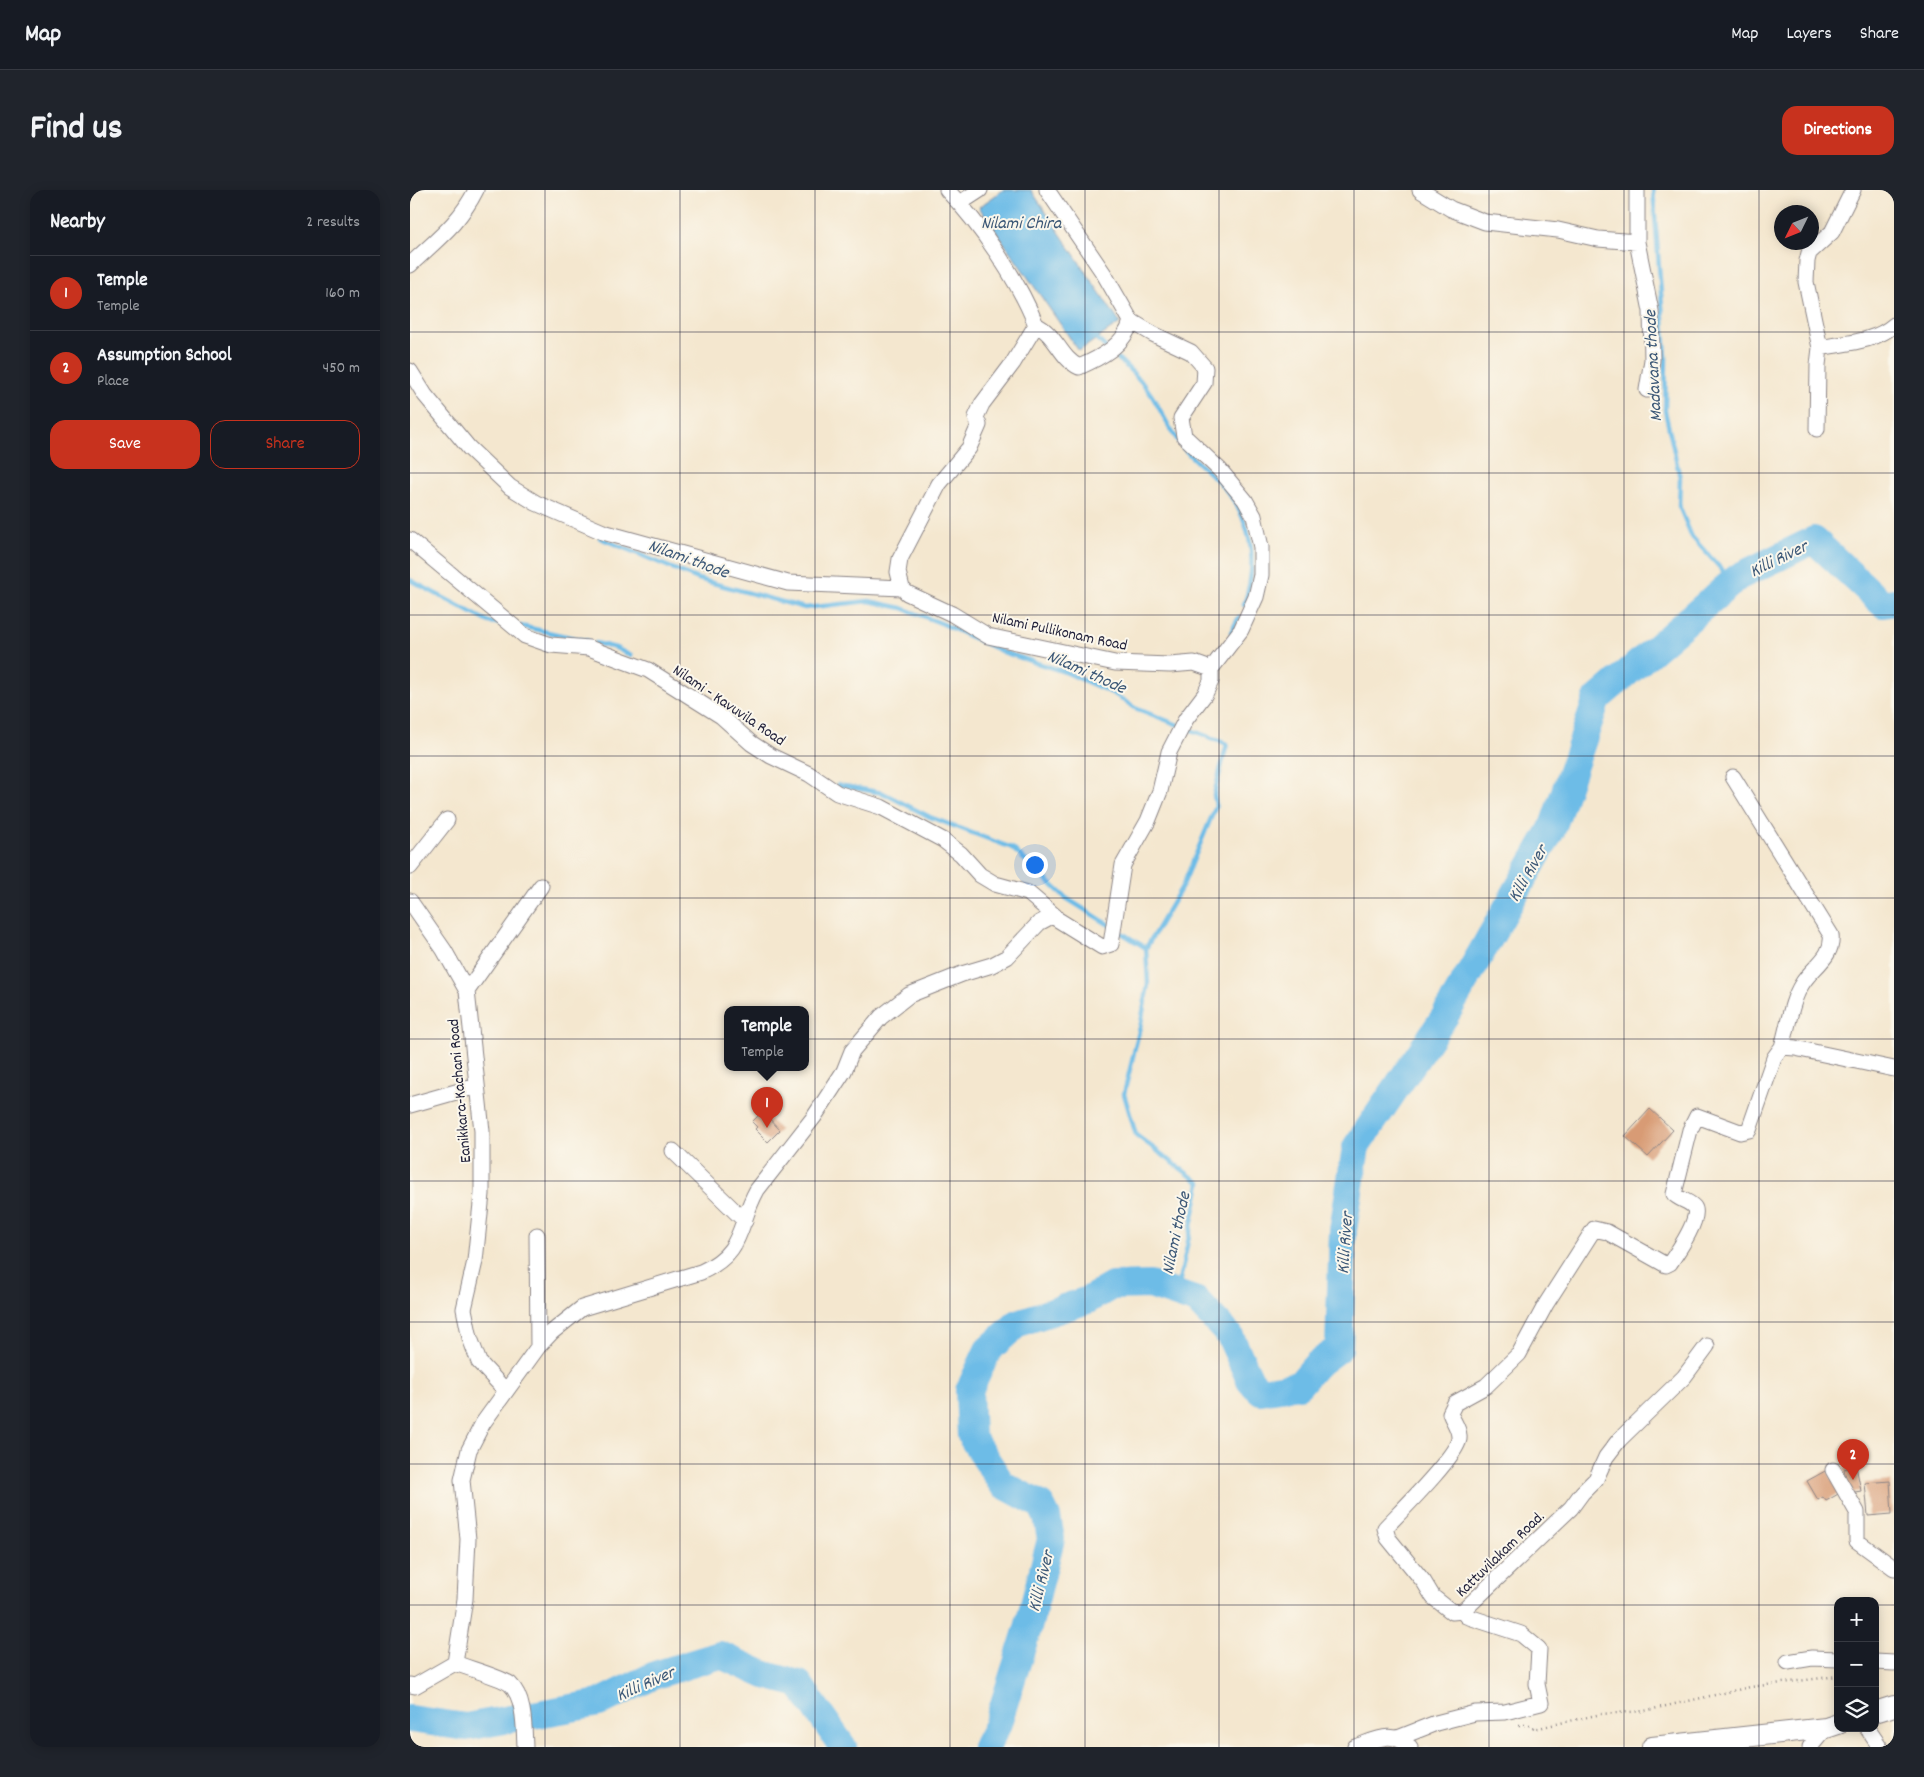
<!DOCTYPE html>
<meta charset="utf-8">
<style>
:root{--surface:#171b24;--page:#20242c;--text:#f1f3f6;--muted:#9ea1a6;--line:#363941;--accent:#c8321e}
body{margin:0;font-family:Dekko,sans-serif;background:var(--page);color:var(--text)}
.controls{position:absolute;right:15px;bottom:15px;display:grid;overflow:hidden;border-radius:10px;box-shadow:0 2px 12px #0003}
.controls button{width:45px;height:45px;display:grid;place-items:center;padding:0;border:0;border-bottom:1px solid var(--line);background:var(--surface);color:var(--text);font:25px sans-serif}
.compass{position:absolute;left:1364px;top:15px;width:45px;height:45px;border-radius:50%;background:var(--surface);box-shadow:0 2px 12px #0003;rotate:227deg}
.you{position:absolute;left:624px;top:674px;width:18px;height:18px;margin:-12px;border:4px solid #fff;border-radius:50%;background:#1a73e8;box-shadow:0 0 0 8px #1a73e833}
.badge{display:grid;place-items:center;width:32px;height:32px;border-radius:50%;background:var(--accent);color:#fff;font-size:16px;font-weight:700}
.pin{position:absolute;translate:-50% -41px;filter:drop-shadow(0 1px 2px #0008)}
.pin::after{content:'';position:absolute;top:26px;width:18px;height:15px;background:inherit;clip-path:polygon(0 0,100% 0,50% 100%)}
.popup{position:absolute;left:314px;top:816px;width:85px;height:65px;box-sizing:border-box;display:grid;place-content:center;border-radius:10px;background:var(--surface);filter:drop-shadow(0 1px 4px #0005);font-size:16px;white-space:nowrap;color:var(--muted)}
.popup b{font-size:19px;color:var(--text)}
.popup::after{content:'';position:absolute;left:50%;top:100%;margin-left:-10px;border:10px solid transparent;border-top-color:var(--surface)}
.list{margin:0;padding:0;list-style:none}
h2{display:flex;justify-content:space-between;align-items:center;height:65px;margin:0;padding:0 20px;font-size:21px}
h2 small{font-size:16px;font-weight:400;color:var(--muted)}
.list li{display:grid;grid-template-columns:32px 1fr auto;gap:15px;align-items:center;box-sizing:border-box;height:75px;padding:0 20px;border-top:1px solid var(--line)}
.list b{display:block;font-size:19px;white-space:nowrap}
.list p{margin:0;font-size:16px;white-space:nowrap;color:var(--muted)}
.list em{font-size:16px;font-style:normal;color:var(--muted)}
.actions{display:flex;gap:10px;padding:15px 20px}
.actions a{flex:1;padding:11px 0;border:1px solid var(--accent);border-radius:15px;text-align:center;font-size:18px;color:var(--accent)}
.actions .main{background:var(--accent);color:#fff}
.icon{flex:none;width:28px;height:28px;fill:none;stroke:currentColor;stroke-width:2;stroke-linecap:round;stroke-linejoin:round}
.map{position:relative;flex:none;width:1484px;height:1557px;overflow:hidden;border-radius:15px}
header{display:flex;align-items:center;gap:30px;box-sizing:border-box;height:70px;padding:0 25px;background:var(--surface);border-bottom:1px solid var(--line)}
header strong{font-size:24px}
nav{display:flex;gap:28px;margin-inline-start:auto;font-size:18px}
.intro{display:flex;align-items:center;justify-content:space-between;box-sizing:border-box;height:120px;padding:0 30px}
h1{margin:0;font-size:35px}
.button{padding:12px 22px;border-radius:15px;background:var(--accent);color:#fff;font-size:18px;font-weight:700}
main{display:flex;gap:30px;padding:0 30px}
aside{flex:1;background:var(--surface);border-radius:15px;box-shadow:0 2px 12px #0003}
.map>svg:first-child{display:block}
</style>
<header>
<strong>Map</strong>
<nav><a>Map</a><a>Layers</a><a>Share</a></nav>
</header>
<div class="intro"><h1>Find us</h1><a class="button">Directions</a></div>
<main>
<aside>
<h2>Nearby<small>2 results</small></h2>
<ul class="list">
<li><span class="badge">1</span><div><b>Temple</b><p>Temple</p></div><em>160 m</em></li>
<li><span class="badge">2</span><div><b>Assumption School</b><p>Place</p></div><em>450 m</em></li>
</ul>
<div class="actions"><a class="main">Save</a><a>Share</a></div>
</aside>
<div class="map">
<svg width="1484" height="1557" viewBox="0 0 1484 1557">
<rect width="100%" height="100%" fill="#fbf7ec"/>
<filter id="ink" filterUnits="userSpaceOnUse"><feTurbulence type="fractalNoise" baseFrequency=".02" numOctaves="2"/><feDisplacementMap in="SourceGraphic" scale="10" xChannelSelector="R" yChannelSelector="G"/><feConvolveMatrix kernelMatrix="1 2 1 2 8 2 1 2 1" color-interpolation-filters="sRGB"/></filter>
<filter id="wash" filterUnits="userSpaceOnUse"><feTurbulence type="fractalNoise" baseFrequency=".0096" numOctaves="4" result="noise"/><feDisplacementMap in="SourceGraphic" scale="20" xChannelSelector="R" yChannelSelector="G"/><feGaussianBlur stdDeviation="1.12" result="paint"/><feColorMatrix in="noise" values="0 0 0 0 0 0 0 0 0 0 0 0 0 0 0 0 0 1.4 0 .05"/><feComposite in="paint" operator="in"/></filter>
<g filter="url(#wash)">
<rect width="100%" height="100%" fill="#f4e7cf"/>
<path fill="#6dbce7" stroke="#486f91" d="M593 0H621L710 133 669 161 569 17Z"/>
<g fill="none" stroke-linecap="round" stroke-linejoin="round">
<path stroke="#6dbce7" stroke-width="4.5" d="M1243 0 1256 167 1255 221 1270 288 1269 316 1282 347 1323 392
M687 149C703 165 724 181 738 200 750 217 758 238 771 255 781 269 797 280 809 292 842 327 849 371 834 415
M190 348 288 389 395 418 459 411 492 418 533 434 593 462 655 482 704 504 725 518 817 554 804 605 806 616 773 695 736 758 738 794 731 833 714 904 726 945 790 993 767 1104
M0 390 79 432 93 434
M111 436 178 451
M821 442 829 427
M186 453 206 458 221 466
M428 595 473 603 520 627 602 658 656 708 701 736
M707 740 736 758"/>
<path stroke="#6dbce7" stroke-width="28" d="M0 1529 56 1537 189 1513 245 1485 310 1465 355 1485 389 1494 433 1557
M576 1557 587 1536 618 1438 641 1349 637 1327 631 1315 592 1294 561 1246 559 1201 578 1160 608 1133 678 1110 702 1096 740 1095 787 1111 820 1146 841 1192 851 1201 889 1195 906 1175 929 1158 933 1040 946 957 1035 826 1142 639 1187 509 1328 387 1404 350 1473 414 1484 412"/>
</g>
<g id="blocks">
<path fill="#d89b74" d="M1240 919 1263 940 1238 967 1215 946Z
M350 924 352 926 355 924 370 940 358 952 345 939 347 937 342 932Z
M1446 1276 1451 1301 1439 1303 1434 1279Z
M1417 1280 1430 1303 1416 1311 1413 1307 1408 1310 1397 1291Z
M1480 1291 1482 1324 1458 1326 1455 1293Z"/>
</g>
</g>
<g filter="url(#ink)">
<use href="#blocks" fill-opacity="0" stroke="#8b8485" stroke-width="1"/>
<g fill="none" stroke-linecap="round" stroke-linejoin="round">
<defs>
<path id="minor" d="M1010 0 1041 19 1075 32 1148 40 1188 49 1227 52
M1227 0V52L1241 121 1242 170 1237 200
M550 13 570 0
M0 75C26 50 49 34 66 0
M721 131 743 144 781 162 795 178 794 193 771 228 774 246 810 280 835 310 844 326 851 357V385L846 407 831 440 801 479
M626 135C646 144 650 168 669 177 690 168 715 155 721 131L694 84 637 0
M1410 158C1435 153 1465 152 1484 135
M0 181 15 205 59 258 100 297 126 313 193 342 378 393 492 398
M1407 239 1408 175 1410 158 1396 92 1397 71 1399 63 1422 42 1443 0
M0 350 115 446 141 455 179 458 238 480 311 526 341 553 361 566 399 584 427 603 471 617 533 650 551 664 570 685 585 694 618 703 645 726
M1323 587 1421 745C1424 767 1402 777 1392 794 1381 811 1378 837 1372 857
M0 677 37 630
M0 711 34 760 57 801 72 941V1004L65 1071 54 1119 60 1148 69 1172 95 1200
M57 801 131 696
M0 915 67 896
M263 961 335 1031
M127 1045 128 1157
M1423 1280 1447 1322V1351L1484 1378
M1053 1421 1042 1422 1023 1407 1014 1392 978 1348 975 1338C990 1322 1046 1267 1049 1249 1050 1239 1043 1232 1040 1223L1045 1213 1076 1196 1109 1164 1136 1114 1184 1039 1197 1042 1256 1075 1260 1073C1266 1064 1292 1027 1284 1017 1279 1011 1270 1010 1264 1004L1280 940 1287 926 1330 942 1339 940 1364 868 1372 857 1385 858 1484 879
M1378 1472 1402 1468 1428 1469
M1465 1472 1484 1473
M0 1495 5 1496 45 1473
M1457 1538 1470 1557
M988 1548 1026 1533 1065 1523 1095 1522 1131 1513 1127 1494 1129 1459 1111 1444 1056 1426 1053 1421 1161 1318 1172 1303 1186 1289 1196 1267 1209 1250 1274 1187 1297 1156
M115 1557C114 1538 115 1508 100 1494 91 1487 57 1478 45 1473L55 1409 58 1349 52 1290 59 1260 73 1233 128 1157 142 1142 172 1118 291 1082C335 1062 327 1036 347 1000L404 927 434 881 442 861 471 827 499 805 552 784 582 775 597 767 629 733 642 726 692 757 701 754 713 675 738 631 750 601 759 562 776 529 795 504 801 491V479L784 473 760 475 705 473 578 446 542 424 497 403 492 398 488 382 490 369 529 294 559 258 569 235 566 227 572 214 603 173 626 135C609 91 570 34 537 0
M945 1557C966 1550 982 1539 1000 1557
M1400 1557 1416 1538"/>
<path id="major" d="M1465 1522 1484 1516
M1242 1557 1416 1538 1428 1534"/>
</defs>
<use href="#minor" stroke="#8b8485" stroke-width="17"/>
<use href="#major" stroke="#8b8485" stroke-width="22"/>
<path stroke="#8b8485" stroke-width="2.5" stroke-dasharray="1 4" stroke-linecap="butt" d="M1109 1535H1120L1124 1539 1191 1524 1234 1521 1340 1497 1428 1486"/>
<use href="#minor" stroke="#fff" stroke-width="15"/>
<use href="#major" stroke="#fff" stroke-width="20"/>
</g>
</g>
<path fill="none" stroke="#22223b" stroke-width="1" stroke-opacity="0.55" d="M135 0V1557M270 0V1557M405 0V1557M540 0V1557M675 0V1557M809 0V1557M944 0V1557M1079 0V1557M1214 0V1557M1349 0V1557M0 142H1484M0 283H1484M0 425H1484M0 566H1484M0 708H1484M0 849H1484M0 991H1484M0 1132H1484M0 1274H1484M0 1415H1428M1465 1415H1484"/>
<g text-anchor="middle" stroke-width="4" stroke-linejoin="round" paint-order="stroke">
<g font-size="16" fill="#22223b" stroke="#fbf7ec">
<text transform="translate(650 440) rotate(12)" y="6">Nilami Pullikonam Road</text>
<text transform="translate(320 514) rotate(34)" y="6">Nilami - Kavuvila Road</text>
<text transform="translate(48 901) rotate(-95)" y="6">Eanikkara-Kachani Road</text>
<text transform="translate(1089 1363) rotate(-44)" y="6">Kattuvilakam Road.</text>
</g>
<g font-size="18" font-style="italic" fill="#3c5877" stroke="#fbf7ec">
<text x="611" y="38">Nilami Chira</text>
<text transform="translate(1242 176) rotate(-93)" y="6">Madavana thode</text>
<text transform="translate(279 368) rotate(20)" y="6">Nilami thode</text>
<text transform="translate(1368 368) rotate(-26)" y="6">Killi River</text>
<text transform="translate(677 481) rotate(24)" y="6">Nilami thode</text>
<text transform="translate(1117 683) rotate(-60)" y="6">Killi River</text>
<text transform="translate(765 1043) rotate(-78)" y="6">Nilami thode</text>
<text transform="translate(934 1053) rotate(-86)" y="6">Killi River</text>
<text transform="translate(630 1391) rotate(-76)" y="6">Killi River</text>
<text transform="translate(235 1493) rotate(-24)" y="6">Killi River</text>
</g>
</g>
</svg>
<div class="controls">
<button>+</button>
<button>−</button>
<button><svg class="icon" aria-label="layers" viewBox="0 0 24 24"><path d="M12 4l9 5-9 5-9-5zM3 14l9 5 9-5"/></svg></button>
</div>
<svg class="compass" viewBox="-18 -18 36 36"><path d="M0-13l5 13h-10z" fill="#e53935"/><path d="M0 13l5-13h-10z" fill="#9ea1a6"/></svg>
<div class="you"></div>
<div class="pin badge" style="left:357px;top:938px">1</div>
<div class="popup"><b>Temple</b>Temple</div>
<div class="pin badge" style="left:1443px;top:1290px">2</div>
</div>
</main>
